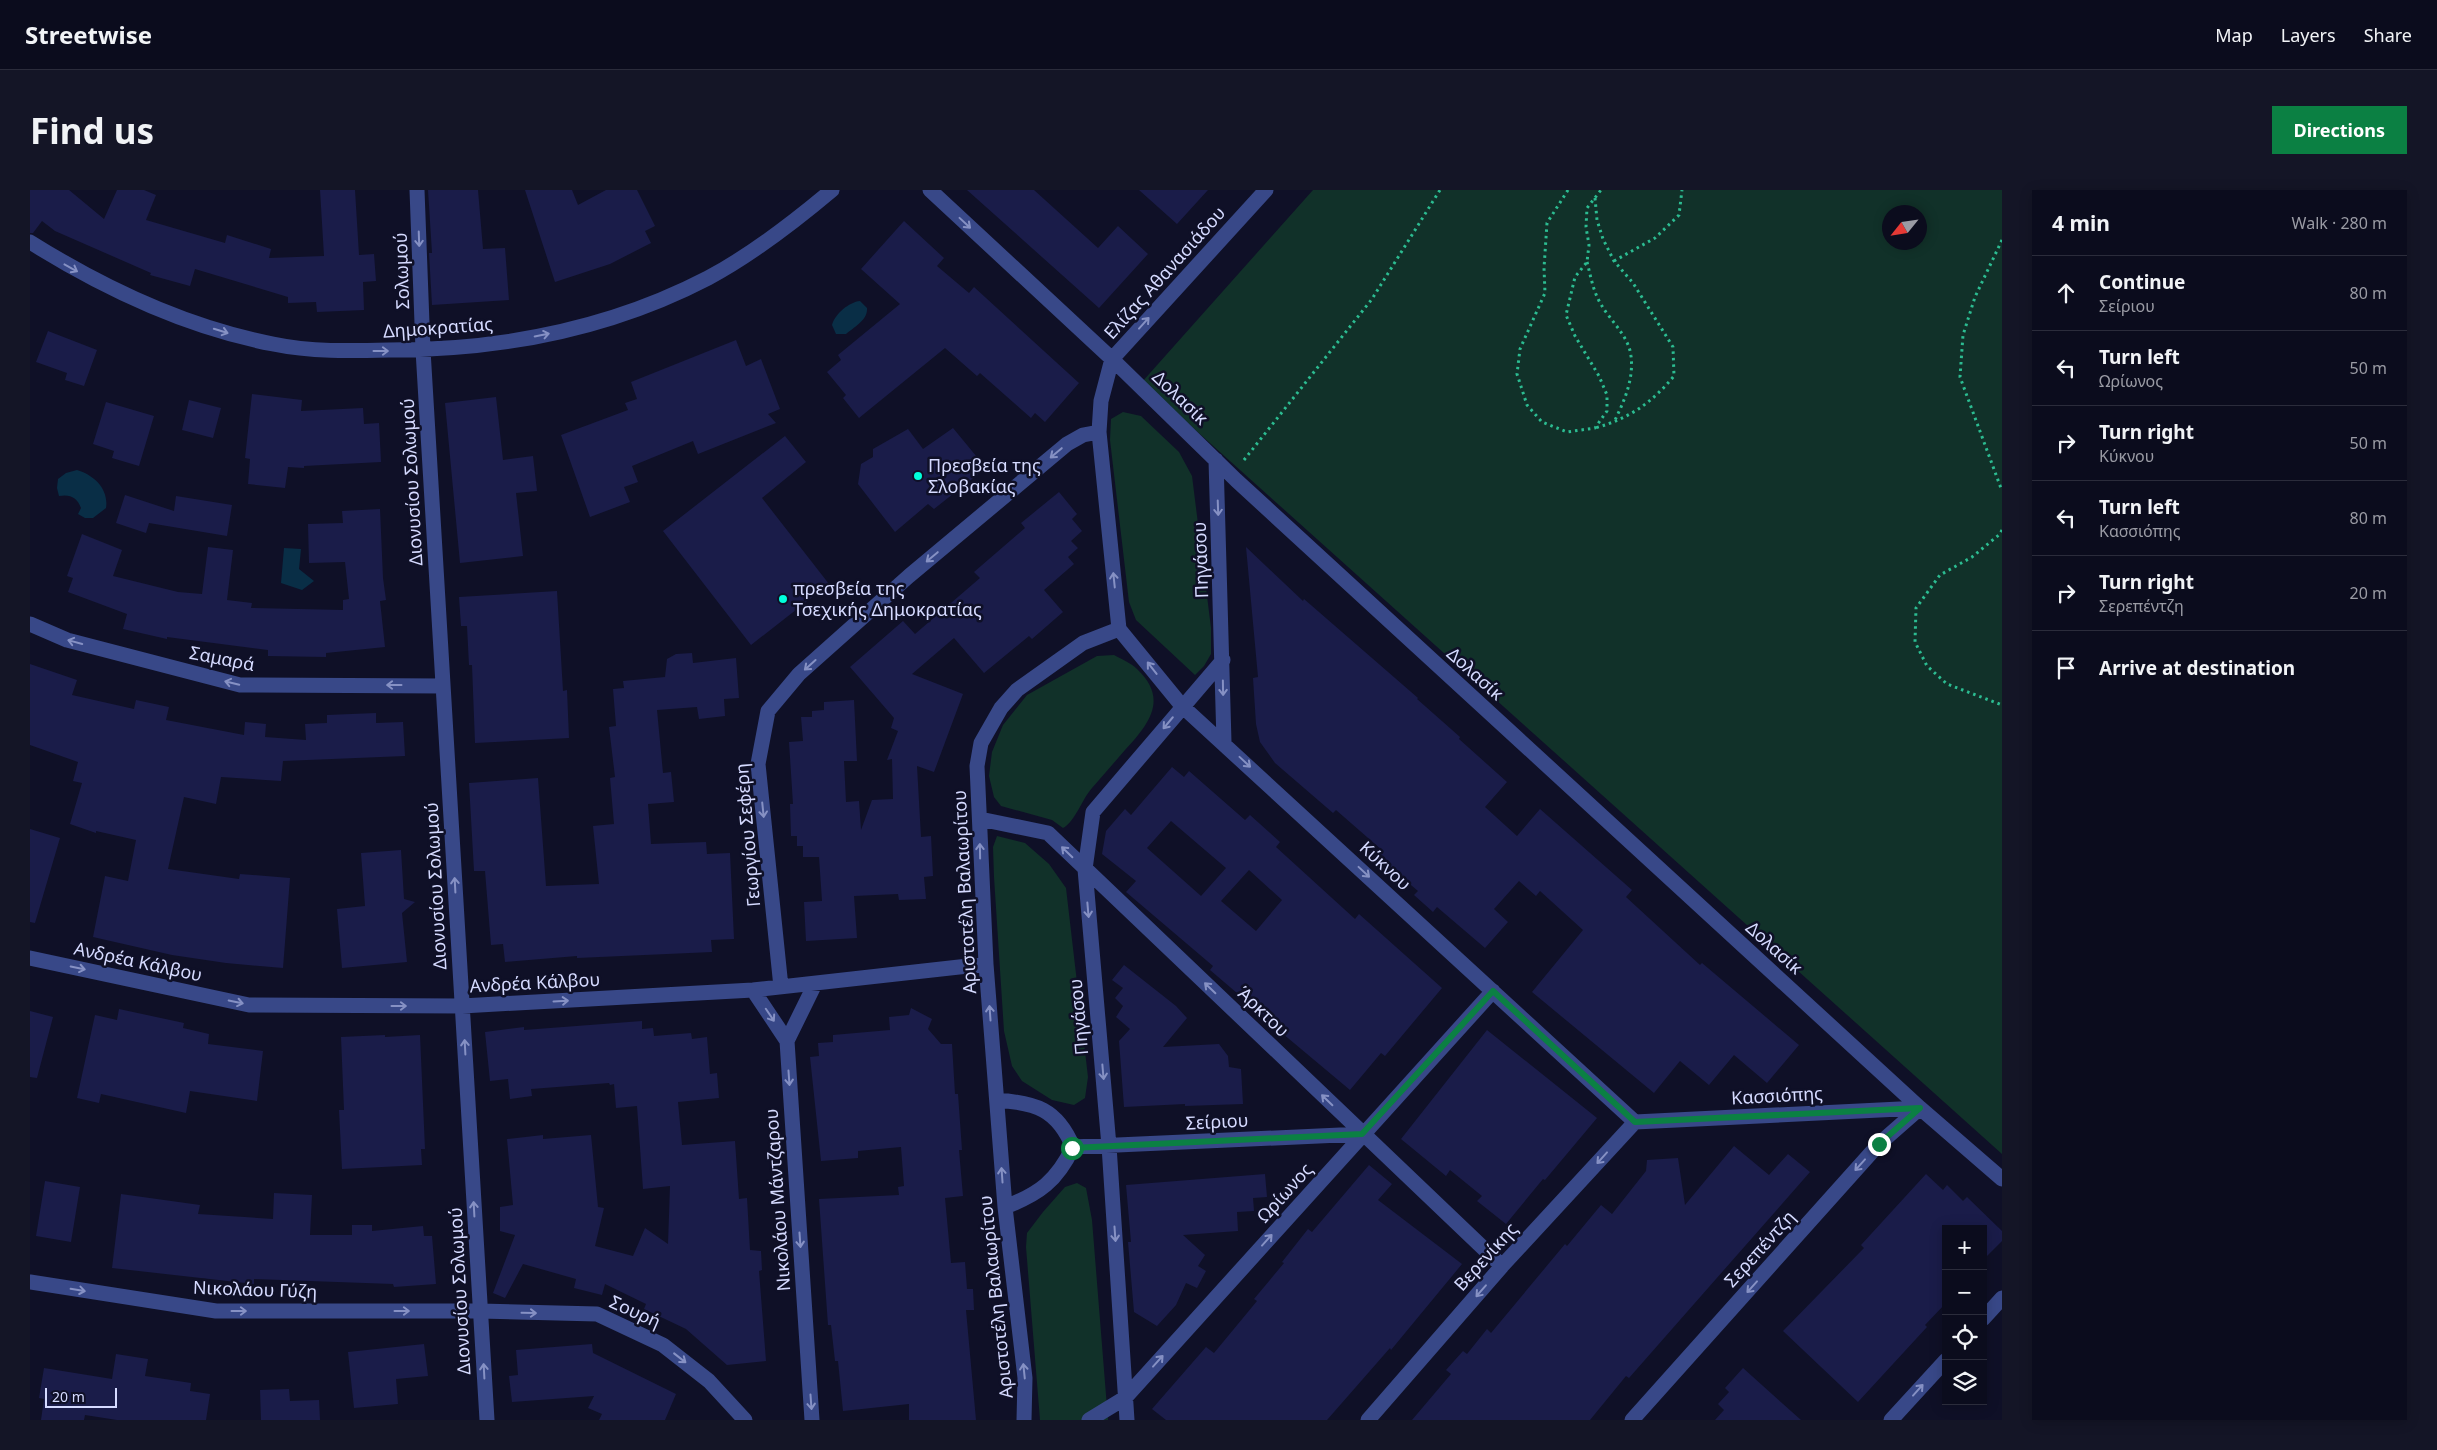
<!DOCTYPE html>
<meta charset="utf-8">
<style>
:root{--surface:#0b0c1d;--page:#141526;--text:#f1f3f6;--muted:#9a9ba4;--line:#2b2c3b;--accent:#0b8043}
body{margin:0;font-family:"Noto Sans",sans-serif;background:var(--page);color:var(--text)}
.controls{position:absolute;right:15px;bottom:15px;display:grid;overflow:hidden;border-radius:0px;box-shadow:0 2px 12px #0003}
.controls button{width:45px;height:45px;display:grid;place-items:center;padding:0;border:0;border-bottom:1px solid var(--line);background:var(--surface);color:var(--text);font:25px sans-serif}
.compass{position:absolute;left:1852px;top:15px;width:45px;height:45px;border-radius:50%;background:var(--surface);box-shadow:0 2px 12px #0003;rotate:240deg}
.scale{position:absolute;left:15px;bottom:12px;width:72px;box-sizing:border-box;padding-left:5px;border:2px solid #d5daff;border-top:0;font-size:14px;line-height:18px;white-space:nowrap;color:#d5daff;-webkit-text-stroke:4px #0f1027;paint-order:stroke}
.stop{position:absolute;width:15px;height:15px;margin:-11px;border:4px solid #0b8043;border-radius:50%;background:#fff}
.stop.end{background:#0b8043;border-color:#fff;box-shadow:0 1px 5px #0008}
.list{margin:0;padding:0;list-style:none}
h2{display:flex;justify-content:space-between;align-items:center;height:65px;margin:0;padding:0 20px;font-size:21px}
h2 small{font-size:16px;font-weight:400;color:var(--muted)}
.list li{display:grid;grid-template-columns:32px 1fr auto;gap:15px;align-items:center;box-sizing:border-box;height:75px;padding:0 20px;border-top:1px solid var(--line)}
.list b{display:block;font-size:19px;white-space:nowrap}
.list p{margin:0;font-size:16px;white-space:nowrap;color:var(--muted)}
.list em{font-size:16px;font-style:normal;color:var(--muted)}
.icon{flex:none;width:28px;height:28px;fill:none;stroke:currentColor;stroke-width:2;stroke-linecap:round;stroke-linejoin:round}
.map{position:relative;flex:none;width:1972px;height:1230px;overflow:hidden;border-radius:0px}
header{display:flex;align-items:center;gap:30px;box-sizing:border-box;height:70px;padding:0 25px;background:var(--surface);border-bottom:1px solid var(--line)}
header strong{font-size:24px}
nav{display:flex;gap:28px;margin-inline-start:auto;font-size:18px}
.intro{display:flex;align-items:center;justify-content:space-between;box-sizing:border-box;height:120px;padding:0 30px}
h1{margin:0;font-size:35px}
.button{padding:12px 22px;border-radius:0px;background:var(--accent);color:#fff;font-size:18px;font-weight:700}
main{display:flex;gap:30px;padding:0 30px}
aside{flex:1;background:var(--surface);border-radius:0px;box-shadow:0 2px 12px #0003}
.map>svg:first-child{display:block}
</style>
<header>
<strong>Streetwise</strong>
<nav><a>Map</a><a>Layers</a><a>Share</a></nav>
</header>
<div class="intro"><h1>Find us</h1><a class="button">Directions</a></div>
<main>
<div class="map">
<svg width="1972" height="1230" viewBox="0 0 1972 1230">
<rect width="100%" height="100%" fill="#0f1027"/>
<path fill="#113129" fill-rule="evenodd" d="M1283 0H1972V964L1112 192ZM1860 22H1890V52H1860Z
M1093 222 1111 226 1149 262 1162 286 1181 438V464L1174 476 1165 485 1106 430 1099 412 1080 250 1081 229Z
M1084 465C1091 469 1101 473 1107 479 1139 509 1119 534 1095 560 1084 573 1073 585 1062 598 1052 609 1045 632 1033 638L1022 630 971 616 964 607 959 586 962 562 973 535 997 505 1067 466Z
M967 646 995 653 1019 674 1036 698 1058 887 1055 908 1044 915 1022 910 992 891 982 876 974 841 964 687 963 657Z
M1047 993 1056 998 1062 1030 1078 1230H1010L996 1057 997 1043 1013 1022 1035 997Z"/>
<path fill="#092e46" d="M830 111 837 118C838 130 824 137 816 144H806L802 135C805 124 819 112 830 111Z
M47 280C64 285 79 299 76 318L63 328H55L48 324 51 318C47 307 40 304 29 306L27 298 28 289 36 283Z
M254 358 271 359 269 379 284 391 272 400 251 393Z"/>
<path fill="#1a1c49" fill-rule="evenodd" d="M0 0H39L74 29 87 0H114L126 5 116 30 195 53 197 45 241 59 239 68 294 66 290 0H325L329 65 344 64 346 91 333 92 334 120 287 122 286 112 258 113V107L165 79 160 96 120 85 121 83 25 41 12 31 3 43H0Z
M398 0H448L453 59 475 58 479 110 402 115 399 63H402Z
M495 0H542L548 15 576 0H607L625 36 615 41 621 53 580 74 525 92Z
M937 0H1004L1068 58 1088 36 1118 64 1069 118Z
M1109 0H1178L1147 34Z
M874 31 914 68 907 76 939 103 944 97 1049 193 1015 232 1005 223 1001 228 950 183 947 186 915 158 829 228 813 208 816 205 797 182 811 170 808 165 870 114 831 79Z
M18 141 67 160 54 196 35 190 37 183 6 172Z
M706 150 716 176 731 169 750 219 738 224 746 233 668 264 663 251 602 276 608 292 594 297 600 312 560 327 531 245 598 220 595 213 607 209 601 192Z
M222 204 272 210 271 221 333 218 334 234 349 233 351 272 274 276V278L258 277 255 298 218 294 220 269 215 268Z
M466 207 473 270 503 266 507 301 486 303 493 366 430 373 415 213Z
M159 210 191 218 183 248 152 240Z
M76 212 124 226 109 276 82 268 84 261 63 254Z
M923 238 956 278 904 319 898 314 865 342 828 294 831 274 843 267V259L878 239 893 259Z
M755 246 776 272 732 308 799 394 721 455 633 341Z
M1029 302 1047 324 1042 329 1052 341 1041 351 1048 358 1038 367 1044 374 1014 400 1033 422 1002 449 999 446 954 483 924 448 882 484 933 504 904 582 887 576 891 647 901 646 903 686 894 687 896 709 869 710 868 704 824 706 827 748 776 751 774 712 792 711 789 667H773V656H767V646H761L760 614H763L759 552 773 551 771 527H782V521L794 520V512L824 510 827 571H814L816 612 829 611 831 640 842 610 863 609 862 569 857 570 868 541 861 538 864 528 820 477 873 431 885 444 950 388 944 382 995 338 991 333Z
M95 305 144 321 146 306 202 315 197 346 119 333 116 343 86 333Z
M350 319 353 388 356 410 350 411 355 457 296 463V467L238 466V460L137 447V449L93 439 97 424 38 402 43 388 37 386 52 344 92 360 83 386 148 402 172 404 178 357 203 360 197 410 222 413 221 418 313 420V410L319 409 315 372 279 373 278 334 313 333 312 321Z
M1216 357 1273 411 1274 409 1388 508 1387 509 1430 547 1429 549 1477 592 1455 617 1487 646 1510 619 1602 700 1596 707 1670 775 1672 773 1769 855 1737 893 1704 865 1679 895 1650 871 1624 903 1502 802 1553 740 1510 701 1506 706 1489 691 1464 719 1478 732 1455 758 1407 717 1403 722 1384 705 1388 701 1348 667 1353 661 1306 620 1303 623 1245 573 1230 552 1226 534 1223 488 1228 487Z
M527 401 533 501 537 500 539 548 445 553 442 475H439L437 436H431L429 407Z
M662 463 663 473 706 468 709 508 694 509 695 526 669 529 667 517 627 520 633 583 641 582 644 612 618 614 621 654 676 652 677 664 700 663 704 749 681 750 682 762 547 768V766L475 772 473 754 461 755 455 681H444L439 593 508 588 516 696 569 694 563 636 584 634 580 588 585 587 579 537 586 536 583 499 594 498 593 491 635 487 637 469 646 464Z
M0 474 47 490 42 505 104 519 106 510 139 517 136 530 214 545 215 532 236 534 235 547 276 550 275 534 297 533V525L346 523V533L373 532 375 566 253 571 251 591 191 587 186 614 154 607 138 679 209 689 210 684 260 688 253 778 196 773 142 765 63 747 75 686 98 691 106 650 66 641V643L40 634 52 593 43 591 48 572 0 555Z
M1142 577 1154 587 1159 581 1215 630 1220 625 1250 652 1246 657 1325 729 1329 724 1412 798 1355 866 1351 863 1320 900 1234 828 1235 827 1180 780 1183 776 1096 702 1106 691 1072 664 1076 641 1095 619 1101 625ZM1141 631 1196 678 1171 706 1117 658ZM1219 680 1252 710 1226 741 1191 711Z
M0 639 30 648 5 733 0 732Z
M371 660 374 709 385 712 372 723 377 772 312 778 307 719 335 716 331 663Z
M1094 775 1146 816 1157 828 1133 857 1189 854 1198 866 1199 877 1211 879 1213 914 1155 916V914L1094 917 1089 851 1100 839 1086 827 1093 816 1085 808 1093 798 1082 790Z
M881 818 902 829 898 839 911 854H922L925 904H928L932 960H929L933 1006 915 1008 921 1073 935 1072 937 1099H943L944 1120H936L946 1230H879V1214L813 1221 808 1171H805L801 1135H798L789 1009 869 1005 868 997 874 996 871 957 828 961V968L791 971 780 867 789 866 788 853 803 852V845L860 840 859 827 879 825Z
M89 819 154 833 153 838 179 844 178 854 233 861 227 911 160 901 156 923 71 904 69 913 47 908 65 825 87 830Z
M0 821 23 827 7 888 0 887Z
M612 831V839L623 838 624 846 661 843 662 849 677 847 680 884 687 883 689 908 648 912 652 955 705 951 709 1009 717 1008 720 1060 731 1061 732 1080 729 1081 736 1171 697 1175 656 1139 614 1119 616 1114 575 1094 572 1105 544 1098 546 1089 493 1074 475 1108 463 1103 485 1045 470 1041V1017L483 1015 477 949 513 945V949L561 945 568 1017 574 1018 565 1056 603 1066 615 1038 638 1054 640 996 613 999 607 916 586 918 584 894 580 895 579 893 501 899 502 906 480 909 478 889 460 891 455 842 494 837V840Z
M1457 840 1567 928 1515 990 1513 989 1476 1034 1447 1011 1452 1006 1420 980 1416 986 1371 949Z
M355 845V847L390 845 395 959H391L392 975 312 979 309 920H314L311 847Z
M1704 956 1739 985 1758 964 1780 982 1599 1188 1596 1186 1560 1230H1382L1421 1184 1416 1180 1433 1161 1437 1164 1457 1139 1461 1143 1535 1054 1537 1056 1571 1015 1582 1024 1616 981 1617 970 1648 968 1655 1015Z
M1339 975 1362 994 1348 1010 1432 1074 1361 1160 1360 1158 1297 1230H1136L1122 1219 1176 1157 1184 1163 1227 1111 1224 1109 1254 1073 1252 1072 1278 1039 1282 1042Z
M1235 984 1237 1007 1223 1008 1224 1021 1207 1022 1208 1041 1153 1045 1175 1065 1168 1076 1176 1081 1167 1098 1156 1093 1146 1115 1127 1136 1104 1122 1098 1052H1101L1096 995Z
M1896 984 1913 1000 1917 995 1933 1011 1937 1007 1972 1041V1051L1953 1070V1039H1916V1113L1895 1135 1897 1137 1828 1212 1753 1141 1834 1058 1831 1055Z
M15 991 50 997 41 1052 6 1046Z
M244 1003 282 1005 280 1045H322V1035H342V1041L393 1036 394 1046H402L406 1094 364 1097 363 1094 224 1089V1094L82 1078 91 1004 170 1015 168 1024 243 1029Z
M394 1154 398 1186 366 1189 368 1214 324 1218 318 1162Z
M562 1154 563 1163 646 1204 635 1230H569L572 1224 558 1218 564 1206 482 1212 479 1186 488 1185 486 1160Z
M86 1164 118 1169 115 1186 161 1193 160 1201 180 1204 176 1230H87L55 1225 54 1230H11L14 1209 9 1208 14 1178 82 1189Z
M1713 1178 1771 1230H1685L1694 1220 1688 1214 1699 1202 1695 1198Z
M259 1199 260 1211 289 1210 290 1230H231L230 1200Z"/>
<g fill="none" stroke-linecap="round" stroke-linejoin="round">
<path stroke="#2cbc91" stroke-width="3" stroke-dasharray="2.5 4" stroke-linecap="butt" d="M1538 0 1517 33 1514 78 1515 103 1490 159 1487 184 1497 215 1512 232 1537 242 1565 238 1577 221V205L1569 186 1545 146 1536 125 1545 87 1557 72 1559 55 1556 37 1557 18 1571 0
M1565 8 1567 30 1573 49 1584 71 1603 93 1643 157 1644 186C1622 213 1598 229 1565 238
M1972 50 1945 107 1933 145 1930 187 1972 301
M1584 71 1625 48 1649 25 1652 0
M1557 72C1561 87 1563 102 1572 116 1581 131 1599 147 1601 166 1604 189 1594 212 1584 232
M1214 270 1342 109 1410 0
M1972 340 1970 344 1942 367 1910 385 1886 418 1885 452 1897 476 1917 494 1972 515"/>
<path stroke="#384888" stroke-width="15" d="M387 0 393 160 457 1230
M900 0 1082 169 1206 290 1890 918 1972 989
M0 52C75 99 155 137 243 154 281 162 320 161 359 160 469 160 580 139 678 88 723 64 764 32 802 0
M1186 270 1194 552
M0 434 37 450 210 495 413 496
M1089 439 1152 516 1605 932
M1089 439 1069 242 1071 211 1082 169 1236 0
M950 629 1018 643 1472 1076
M0 768 219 815 432 816 723 800 956 774
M751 797 728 574 738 521 769 484 879 386 1037 254 1053 245 1069 242
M723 800 757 851
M967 910C1006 913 1027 919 1043 957 1027 991 1009 1004 975 1017
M1605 932 1890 918
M1043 957 1332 944
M0 1092 186 1121H450L567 1124 633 1155 679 1191 715 1230
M1953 1129 1972 1108
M782 1230 757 851 785 794
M994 1230 995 1188 975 1017 956 774 947 576 951 553 971 518 987 500 1053 453 1089 439
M1059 1230 1095 1208 1463 801
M1097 1230 1079 956 1055 679 1063 622 1193 470
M1338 1230 1472 1076 1605 932
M1602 1230 1849 954 1890 918
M1861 1230 1916 1170"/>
</g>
<defs><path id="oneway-shaft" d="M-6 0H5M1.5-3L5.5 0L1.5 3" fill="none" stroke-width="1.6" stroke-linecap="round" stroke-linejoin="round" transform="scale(1.25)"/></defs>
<g stroke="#8691c4">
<use href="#oneway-shaft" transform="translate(935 33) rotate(43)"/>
<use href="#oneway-shaft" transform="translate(389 49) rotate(88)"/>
<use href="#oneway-shaft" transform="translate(41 78) rotate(29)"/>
<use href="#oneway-shaft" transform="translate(1114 133) rotate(-48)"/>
<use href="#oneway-shaft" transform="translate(191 141) rotate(17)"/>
<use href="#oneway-shaft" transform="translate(512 145) rotate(-11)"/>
<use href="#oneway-shaft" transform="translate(351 161)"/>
<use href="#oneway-shaft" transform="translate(1026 263) rotate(140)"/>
<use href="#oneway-shaft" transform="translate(1188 318) rotate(88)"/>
<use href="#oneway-shaft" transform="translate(902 367) rotate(140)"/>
<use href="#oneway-shaft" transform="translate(1084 390) rotate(-96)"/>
<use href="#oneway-shaft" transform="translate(45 452) rotate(-165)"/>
<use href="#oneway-shaft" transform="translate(780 475) rotate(138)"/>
<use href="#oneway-shaft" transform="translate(1122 478) rotate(-128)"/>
<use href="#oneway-shaft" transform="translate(202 493) rotate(-166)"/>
<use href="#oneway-shaft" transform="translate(364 495) rotate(-180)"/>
<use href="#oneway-shaft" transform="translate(1193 498) rotate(89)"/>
<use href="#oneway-shaft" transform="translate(1138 533) rotate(130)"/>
<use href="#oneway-shaft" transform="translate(1215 572) rotate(43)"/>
<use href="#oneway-shaft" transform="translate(733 620) rotate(84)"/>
<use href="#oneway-shaft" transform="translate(950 661) rotate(-91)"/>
<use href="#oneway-shaft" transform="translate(1037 662) rotate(-136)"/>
<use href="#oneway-shaft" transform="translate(1334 682) rotate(43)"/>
<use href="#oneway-shaft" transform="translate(425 695) rotate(-93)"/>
<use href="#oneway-shaft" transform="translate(1058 720) rotate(85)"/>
<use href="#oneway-shaft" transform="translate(48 778) rotate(12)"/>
<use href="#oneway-shaft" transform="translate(1180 798) rotate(-136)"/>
<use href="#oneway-shaft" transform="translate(531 811) rotate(-3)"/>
<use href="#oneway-shaft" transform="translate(206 812) rotate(12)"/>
<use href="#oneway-shaft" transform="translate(369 816)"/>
<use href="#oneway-shaft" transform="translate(960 823) rotate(-94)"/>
<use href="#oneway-shaft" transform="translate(740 825) rotate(56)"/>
<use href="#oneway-shaft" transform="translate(435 857) rotate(-93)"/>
<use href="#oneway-shaft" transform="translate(1073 882) rotate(85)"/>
<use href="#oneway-shaft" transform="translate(759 888) rotate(86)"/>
<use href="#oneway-shaft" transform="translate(1297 910) rotate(-136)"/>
<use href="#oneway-shaft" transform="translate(1572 968) rotate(132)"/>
<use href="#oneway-shaft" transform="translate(1830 975) rotate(132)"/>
<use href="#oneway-shaft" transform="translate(972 985) rotate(-94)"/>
<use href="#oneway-shaft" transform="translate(444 1019) rotate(-93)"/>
<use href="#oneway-shaft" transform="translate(1085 1044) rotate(86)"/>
<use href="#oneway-shaft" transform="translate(770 1050) rotate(86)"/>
<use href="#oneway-shaft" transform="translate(1237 1050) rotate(-48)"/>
<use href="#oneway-shaft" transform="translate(1722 1097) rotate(132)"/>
<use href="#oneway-shaft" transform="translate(48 1100) rotate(9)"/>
<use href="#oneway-shaft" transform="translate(1451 1101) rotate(131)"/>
<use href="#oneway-shaft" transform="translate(209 1121)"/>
<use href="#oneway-shaft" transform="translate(372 1121)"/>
<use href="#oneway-shaft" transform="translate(499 1123) rotate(1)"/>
<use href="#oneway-shaft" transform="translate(650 1168) rotate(38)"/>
<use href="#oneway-shaft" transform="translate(1128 1171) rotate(-48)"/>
<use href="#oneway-shaft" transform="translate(454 1181) rotate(-93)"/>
<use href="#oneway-shaft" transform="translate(994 1181) rotate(-96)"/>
<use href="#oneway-shaft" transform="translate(1888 1200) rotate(-48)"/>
<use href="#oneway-shaft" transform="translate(781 1212) rotate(86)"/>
</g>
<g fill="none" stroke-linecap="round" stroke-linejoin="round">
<path stroke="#0b8043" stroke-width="6" d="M1042 958 1332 944 1463 801 1605 932 1890 918 1849 954"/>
</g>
<g fill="#01ffdc" stroke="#0f1027" stroke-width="2">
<circle cx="888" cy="286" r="5"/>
<circle cx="753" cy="409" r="5"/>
</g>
<g text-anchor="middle" stroke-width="5" stroke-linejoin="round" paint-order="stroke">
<g font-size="18" fill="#d5daff" stroke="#0f1027">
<text transform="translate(372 81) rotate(-92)" y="6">Σολωμού</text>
<text transform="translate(1135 83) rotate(-48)" y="6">Ελίζας Αθανασιάδου</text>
<text transform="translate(408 138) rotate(-4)" y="6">Δημοκρατίας</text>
<text transform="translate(1150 208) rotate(44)" y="6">Δολασίκ</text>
<text transform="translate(382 292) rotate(-93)" y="6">Διονυσίου Σολωμού</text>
<text transform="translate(1171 370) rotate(-92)" y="6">Πηγάσου</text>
<text transform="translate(192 469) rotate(11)" y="6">Σαμαρά</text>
<text transform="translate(1445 484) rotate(42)" y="6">Δολασίκ</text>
<text transform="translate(718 645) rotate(-95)" y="6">Γεωργίου Σεφέρη</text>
<text transform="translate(1355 676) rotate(43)" y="6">Κύκνου</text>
<text transform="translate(406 696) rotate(-93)" y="6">Διονυσίου Σολωμού</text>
<text transform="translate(935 702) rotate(-93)" y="6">Αριστοτέλη Βαλαωρίτου</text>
<text transform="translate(1744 758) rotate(42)" y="6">Δολασίκ</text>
<text transform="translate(108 772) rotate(12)" y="6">Ανδρέα Κάλβου</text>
<text transform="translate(505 793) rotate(-3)" y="6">Ανδρέα Κάλβου</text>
<text transform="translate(1233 822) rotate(44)" y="6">Άρκτου</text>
<text transform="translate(1049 827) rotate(-95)" y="6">Πηγάσου</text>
<text transform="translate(1747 906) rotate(-3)" y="6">Κασσιόπης</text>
<text transform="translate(1187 932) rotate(-3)" y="6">Σείριου</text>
<text transform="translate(1255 1003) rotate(-48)" y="6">Ωρίωνος</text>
<text transform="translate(748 1010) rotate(-94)" y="6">Νικολάου Μάντζαρου</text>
<text transform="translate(1730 1059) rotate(-48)" y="6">Σερεπέντζη</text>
<text transform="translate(1456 1067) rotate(-48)" y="6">Βερενίκης</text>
<text transform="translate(225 1100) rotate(2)" y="6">Νικολάου Γύζη</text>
<text transform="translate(430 1101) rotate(-93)" y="6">Διονυσίου Σολωμού</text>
<text transform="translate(966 1107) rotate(-96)" y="6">Αριστοτέλη Βαλαωρίτου</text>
<text transform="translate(605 1122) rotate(24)" y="6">Σουρή</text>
</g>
<g font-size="18" fill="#d5daff" stroke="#0f1027" text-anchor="start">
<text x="898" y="282">Πρεσβεία της<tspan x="898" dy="21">Σλοβακίας</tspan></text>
<text x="763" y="405">πρεσβεία της<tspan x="763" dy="21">Τσεχικής Δημοκρατίας</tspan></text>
</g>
</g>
</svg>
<div class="controls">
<button>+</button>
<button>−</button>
<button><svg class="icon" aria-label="locate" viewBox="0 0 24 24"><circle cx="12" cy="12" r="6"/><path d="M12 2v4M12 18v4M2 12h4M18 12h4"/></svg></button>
<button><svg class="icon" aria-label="layers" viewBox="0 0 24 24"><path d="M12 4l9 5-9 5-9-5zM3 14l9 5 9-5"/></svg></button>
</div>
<svg class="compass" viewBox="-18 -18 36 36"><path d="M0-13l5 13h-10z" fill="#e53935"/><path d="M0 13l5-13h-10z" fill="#9a9ba4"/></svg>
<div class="scale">20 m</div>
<div class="stop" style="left:1042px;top:958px"></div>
<div class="stop end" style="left:1849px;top:954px"></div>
</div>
<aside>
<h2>4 min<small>Walk · 280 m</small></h2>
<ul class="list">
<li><svg class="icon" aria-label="ahead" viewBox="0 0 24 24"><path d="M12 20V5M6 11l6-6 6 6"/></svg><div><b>Continue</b><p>Σείριου</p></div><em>80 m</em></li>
<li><svg class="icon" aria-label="left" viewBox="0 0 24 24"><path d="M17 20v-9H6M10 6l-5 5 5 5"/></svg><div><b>Turn left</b><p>Ωρίωνος</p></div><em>50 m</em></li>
<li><svg class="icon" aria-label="right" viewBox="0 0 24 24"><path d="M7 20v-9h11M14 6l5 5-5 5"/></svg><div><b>Turn right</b><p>Κύκνου</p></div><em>50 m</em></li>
<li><svg class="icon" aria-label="left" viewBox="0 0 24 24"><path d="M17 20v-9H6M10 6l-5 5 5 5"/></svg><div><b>Turn left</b><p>Κασσιόπης</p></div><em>80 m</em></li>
<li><svg class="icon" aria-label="right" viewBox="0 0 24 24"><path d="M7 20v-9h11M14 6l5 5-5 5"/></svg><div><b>Turn right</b><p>Σερεπέντζη</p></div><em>20 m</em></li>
<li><svg class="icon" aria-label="arrive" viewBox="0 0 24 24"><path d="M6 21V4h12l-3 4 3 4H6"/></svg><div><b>Arrive at destination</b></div></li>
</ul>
</aside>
</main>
